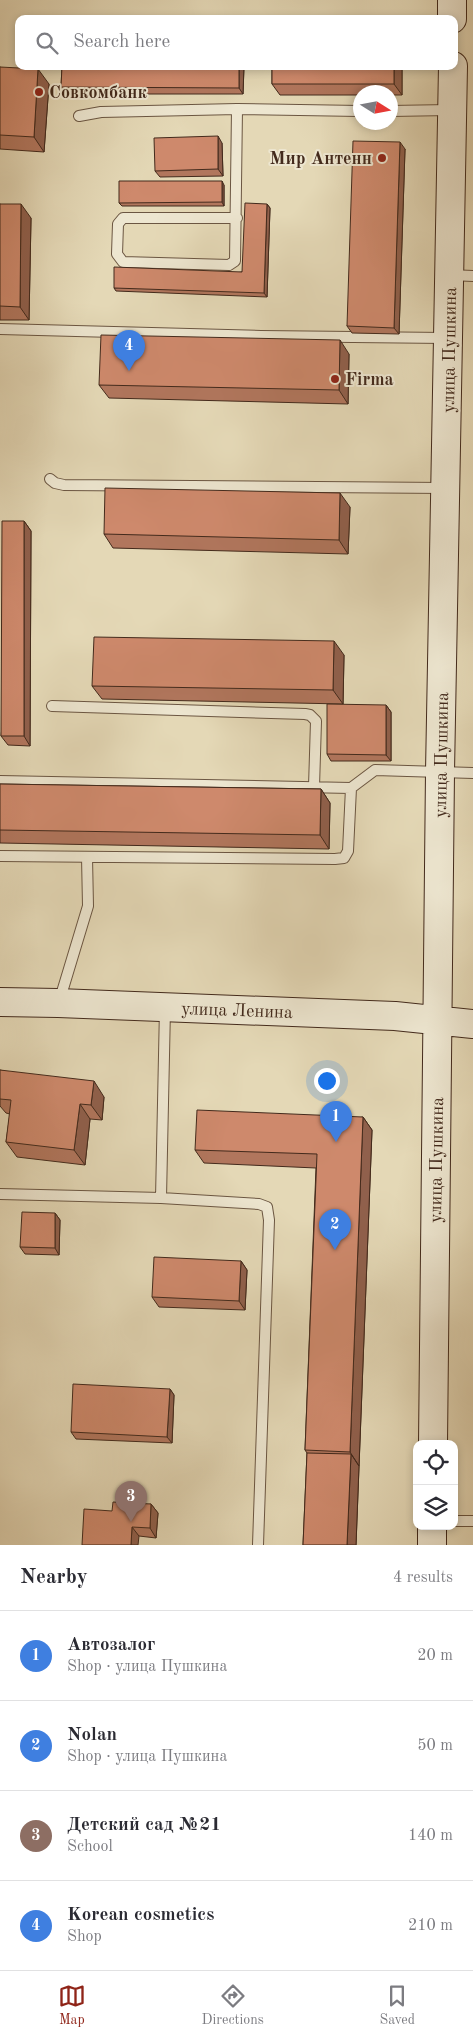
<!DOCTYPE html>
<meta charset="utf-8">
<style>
:root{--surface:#fff;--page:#f7f7f7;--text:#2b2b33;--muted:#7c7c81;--line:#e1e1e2;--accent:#8f2418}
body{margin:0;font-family:"Old Standard TT",serif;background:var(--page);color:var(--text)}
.controls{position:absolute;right:15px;bottom:15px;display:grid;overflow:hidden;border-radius:10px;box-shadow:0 2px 8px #0003}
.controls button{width:45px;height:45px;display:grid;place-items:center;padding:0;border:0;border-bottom:1px solid var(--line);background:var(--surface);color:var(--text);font:25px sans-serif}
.compass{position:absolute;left:353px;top:85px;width:45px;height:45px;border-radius:50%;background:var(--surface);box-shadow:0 2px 8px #0003;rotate:101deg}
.you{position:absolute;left:326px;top:1080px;width:18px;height:18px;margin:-12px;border:4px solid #fff;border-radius:50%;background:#1a73e8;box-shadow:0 0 0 8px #1a73e833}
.badge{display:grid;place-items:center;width:32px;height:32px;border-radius:50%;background:var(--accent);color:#fff;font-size:16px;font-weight:700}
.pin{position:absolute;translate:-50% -41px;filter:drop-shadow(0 1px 2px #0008)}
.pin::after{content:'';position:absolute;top:26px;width:18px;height:15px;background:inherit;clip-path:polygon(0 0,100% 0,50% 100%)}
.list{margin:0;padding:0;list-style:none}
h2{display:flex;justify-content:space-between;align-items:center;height:65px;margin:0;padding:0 20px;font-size:21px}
h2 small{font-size:16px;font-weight:400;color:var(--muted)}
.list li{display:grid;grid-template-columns:32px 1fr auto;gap:15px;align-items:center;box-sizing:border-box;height:90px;padding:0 20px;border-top:1px solid var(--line)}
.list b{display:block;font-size:19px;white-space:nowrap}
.list p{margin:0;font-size:16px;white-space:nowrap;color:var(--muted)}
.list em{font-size:16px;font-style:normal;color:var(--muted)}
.icon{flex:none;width:28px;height:28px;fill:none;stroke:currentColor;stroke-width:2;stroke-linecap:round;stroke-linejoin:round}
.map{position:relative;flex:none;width:473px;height:1545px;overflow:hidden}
.search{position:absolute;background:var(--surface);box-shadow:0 2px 8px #0003;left:15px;right:15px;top:15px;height:55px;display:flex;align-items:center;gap:12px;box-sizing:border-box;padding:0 18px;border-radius:10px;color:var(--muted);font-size:19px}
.sheet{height:425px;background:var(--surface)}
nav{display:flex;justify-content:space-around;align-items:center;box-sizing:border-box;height:70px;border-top:1px solid var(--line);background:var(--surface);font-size:14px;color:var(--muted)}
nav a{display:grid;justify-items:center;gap:2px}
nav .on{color:var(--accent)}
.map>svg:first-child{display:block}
</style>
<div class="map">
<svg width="473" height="1545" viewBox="0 0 473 1545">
<rect width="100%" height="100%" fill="#e4d8b6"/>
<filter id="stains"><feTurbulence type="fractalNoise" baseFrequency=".004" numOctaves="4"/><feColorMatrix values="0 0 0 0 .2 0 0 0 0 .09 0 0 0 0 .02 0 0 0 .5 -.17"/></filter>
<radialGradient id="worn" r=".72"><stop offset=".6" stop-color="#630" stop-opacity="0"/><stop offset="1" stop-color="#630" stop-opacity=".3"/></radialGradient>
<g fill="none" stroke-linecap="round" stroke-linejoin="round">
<defs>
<path id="lane" d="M390 111 450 110
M79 116 101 112 237 109 360 111
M237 218H123L118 224 117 254 123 262 229 265 235 261 237 109
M450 275 473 276
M0 329 261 336 446 338
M50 479 55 483 64 485 445 488
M52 706 305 714 310 715 316 721 314 787
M0 781 351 788 375 770 473 773
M0 856 335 859 344 858 348 851 351 788
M59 1002 88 906 87 857
M165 1008 161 1198 259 1204 267 1207 269 1220 258 1545
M0 1194 161 1198
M454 1521H473"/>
<path id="secondary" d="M452 0V19
M0 1002 58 1003 395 1016 473 1024
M433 1444 440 772 453 66
M432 1545V1526"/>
</defs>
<use href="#lane" stroke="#6b5642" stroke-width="12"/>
<use href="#secondary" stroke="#432a1c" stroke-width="30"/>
<use href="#lane" stroke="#ede6d0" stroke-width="10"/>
<use href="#secondary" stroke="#ede6d0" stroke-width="28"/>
</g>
<path fill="#b1765d" stroke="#432a1c" d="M62 66H244L243 94H66L61 87Z
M272 66H402V95H390V92H360V95H280L272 84Z
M0 67 49 84 44 152 0 149Z
M222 143 223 176 160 177 155 171Z
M405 149 399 334 352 333 347 326Z
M224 185V206H122L119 203Z
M0 204 31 218 29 320H0Z
M267 204 270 208 267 297 116 291 114 288 242 272Z
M349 354 348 404 109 398 99 385Z
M350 507 348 554 113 548 104 534Z
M24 521 31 531 30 746 8 745 1 736Z
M344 655 343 704 102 699 92 686Z
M386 705 391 712V761H331L327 754Z
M0 784 321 789 330 803 329 849 0 843Z
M0 1070 104 1097 102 1120 90 1119 85 1165 17 1157 6 1142 10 1114 6 1113 0 1106Z
M363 1117 372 1130 356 1545H303L307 1453 305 1450 316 1168 204 1163 195 1150Z
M55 1213 60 1220 59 1255 25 1254 20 1247Z
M241 1261 247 1270 245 1310 159 1307 152 1297Z
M170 1389 174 1395 172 1443 76 1439 71 1432Z
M151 1504 158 1513 156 1538 139 1536 112 1511Z"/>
<path fill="#90604c" stroke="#432a1c" d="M239 66H244L243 94 239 88Z
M394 66H402V95L394 84Z
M38 69 49 84 44 152 34 137Z
M218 136 222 143 223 176 218 169Z
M400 142 405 149 399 334 394 328Z
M222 181 224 185V206L222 202Z
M21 204 31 218 29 320 20 307Z
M267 204 270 208 267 297 264 293Z
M340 340 349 354 348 404 339 390Z
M340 493 350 507 348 554 339 540Z
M24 521 31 531 30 746 24 736Z
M334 641 344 655 343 704 333 690Z
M386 705 391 712V761L386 755Z
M321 789 330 803 329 849 320 835Z
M94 1081 104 1097 102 1120 91 1105Z
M80 1104 90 1119 85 1165 74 1150Z
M363 1117 372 1130 359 1466 350 1452Z
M55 1213 60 1220 59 1255 55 1248Z
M241 1261 247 1270 245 1310 239 1301Z
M170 1389 174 1395 172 1443 167 1437Z
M351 1454 359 1466 356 1545H347Z
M151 1504 158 1513 156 1538 150 1528Z
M132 1527 139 1536 138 1545H131Z"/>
<path fill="#ce896c" stroke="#432a1c" d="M62 66H239V88L61 87Z
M272 66H394V84H272Z
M0 67 38 69 34 137 0 135Z
M218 136V169L155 171 154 138Z
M353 141 400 142 394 328 347 326Z
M119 181H222V202L119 203Z
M245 203 267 204 264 293 114 288V267L242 272Z
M0 204H21L20 307 0 306Z
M101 335 340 340 339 390 99 385Z
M105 488 340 493 339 540 104 534Z
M2 521H24V736H1Z
M94 637 334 641 333 690 92 686Z
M327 704 386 705V755L327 754Z
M0 784 321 789 320 835 0 830Z
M0 1070 94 1081 91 1105 80 1104 74 1150 6 1142 11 1100 0 1099Z
M197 1110 363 1117 350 1452 305 1450 317 1154 195 1150Z
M22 1212 55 1213V1248L20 1247Z
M154 1257 241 1261 239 1301 152 1297Z
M73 1384 170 1389 167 1437 71 1432Z
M307 1453 351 1454 347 1545H303Z
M113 1502 151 1504 150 1528 132 1527 131 1545H82L84 1509 112 1511Z"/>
<g fill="#8f2418" stroke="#ede6d0" stroke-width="2">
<circle cx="39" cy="92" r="5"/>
<circle cx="382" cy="158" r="5"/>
<circle cx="335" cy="379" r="5"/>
</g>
<g text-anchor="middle" stroke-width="4" stroke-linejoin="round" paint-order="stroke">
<g font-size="18" font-weight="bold" fill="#432a1c" stroke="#ede6d0" text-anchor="start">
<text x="49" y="98">Совкомбанк</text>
<text x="372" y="164" text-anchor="end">Мир Антенн</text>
<text x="345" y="385">Firma</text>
</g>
<g font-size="18" fill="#432a1c" stroke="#ede6d0">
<text transform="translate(449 350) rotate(-89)" y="6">улица Пушкина</text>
<text transform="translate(441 755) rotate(-89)" y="6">улица Пушкина</text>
<text transform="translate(237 1010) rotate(2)" y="6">улица Ленина</text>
<text transform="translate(436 1160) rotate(-89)" y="6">улица Пушкина</text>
</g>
</g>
<rect width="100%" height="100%" filter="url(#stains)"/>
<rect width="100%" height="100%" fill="url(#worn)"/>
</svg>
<div class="controls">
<button><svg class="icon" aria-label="locate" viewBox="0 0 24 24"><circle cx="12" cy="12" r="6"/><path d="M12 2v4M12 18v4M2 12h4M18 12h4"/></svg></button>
<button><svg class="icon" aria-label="layers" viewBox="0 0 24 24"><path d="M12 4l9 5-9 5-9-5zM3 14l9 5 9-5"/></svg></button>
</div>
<svg class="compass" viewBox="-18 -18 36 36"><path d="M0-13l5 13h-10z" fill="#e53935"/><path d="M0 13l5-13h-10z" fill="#7c7c81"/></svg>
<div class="you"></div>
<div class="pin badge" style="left:336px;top:1142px;background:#3f7fe0">1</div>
<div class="pin badge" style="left:335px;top:1250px;background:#3f7fe0">2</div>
<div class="pin badge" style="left:131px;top:1522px;background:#8d6e63">3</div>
<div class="pin badge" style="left:129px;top:371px;background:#3f7fe0">4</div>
<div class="search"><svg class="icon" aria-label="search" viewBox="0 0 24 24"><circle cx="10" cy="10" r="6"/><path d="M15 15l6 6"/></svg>Search here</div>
</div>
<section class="sheet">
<h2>Nearby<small>4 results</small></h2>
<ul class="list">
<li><span class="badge" style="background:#3f7fe0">1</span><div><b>Автозалог</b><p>Shop · улица Пушкина</p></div><em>20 m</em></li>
<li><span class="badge" style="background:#3f7fe0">2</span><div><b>Nolan</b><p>Shop · улица Пушкина</p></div><em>50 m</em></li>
<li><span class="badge" style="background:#8d6e63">3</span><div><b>Детский сад №21</b><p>School</p></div><em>140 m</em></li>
<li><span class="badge" style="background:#3f7fe0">4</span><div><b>Korean cosmetics</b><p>Shop</p></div><em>210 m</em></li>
</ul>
</section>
<nav>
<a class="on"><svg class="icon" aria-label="map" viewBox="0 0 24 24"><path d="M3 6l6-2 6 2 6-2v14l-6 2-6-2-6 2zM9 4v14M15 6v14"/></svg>Map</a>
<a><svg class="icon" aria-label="directions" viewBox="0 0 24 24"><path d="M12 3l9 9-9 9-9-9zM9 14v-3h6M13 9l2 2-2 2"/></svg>Directions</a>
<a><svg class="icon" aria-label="saved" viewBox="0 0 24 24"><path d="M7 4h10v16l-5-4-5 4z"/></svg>Saved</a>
</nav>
